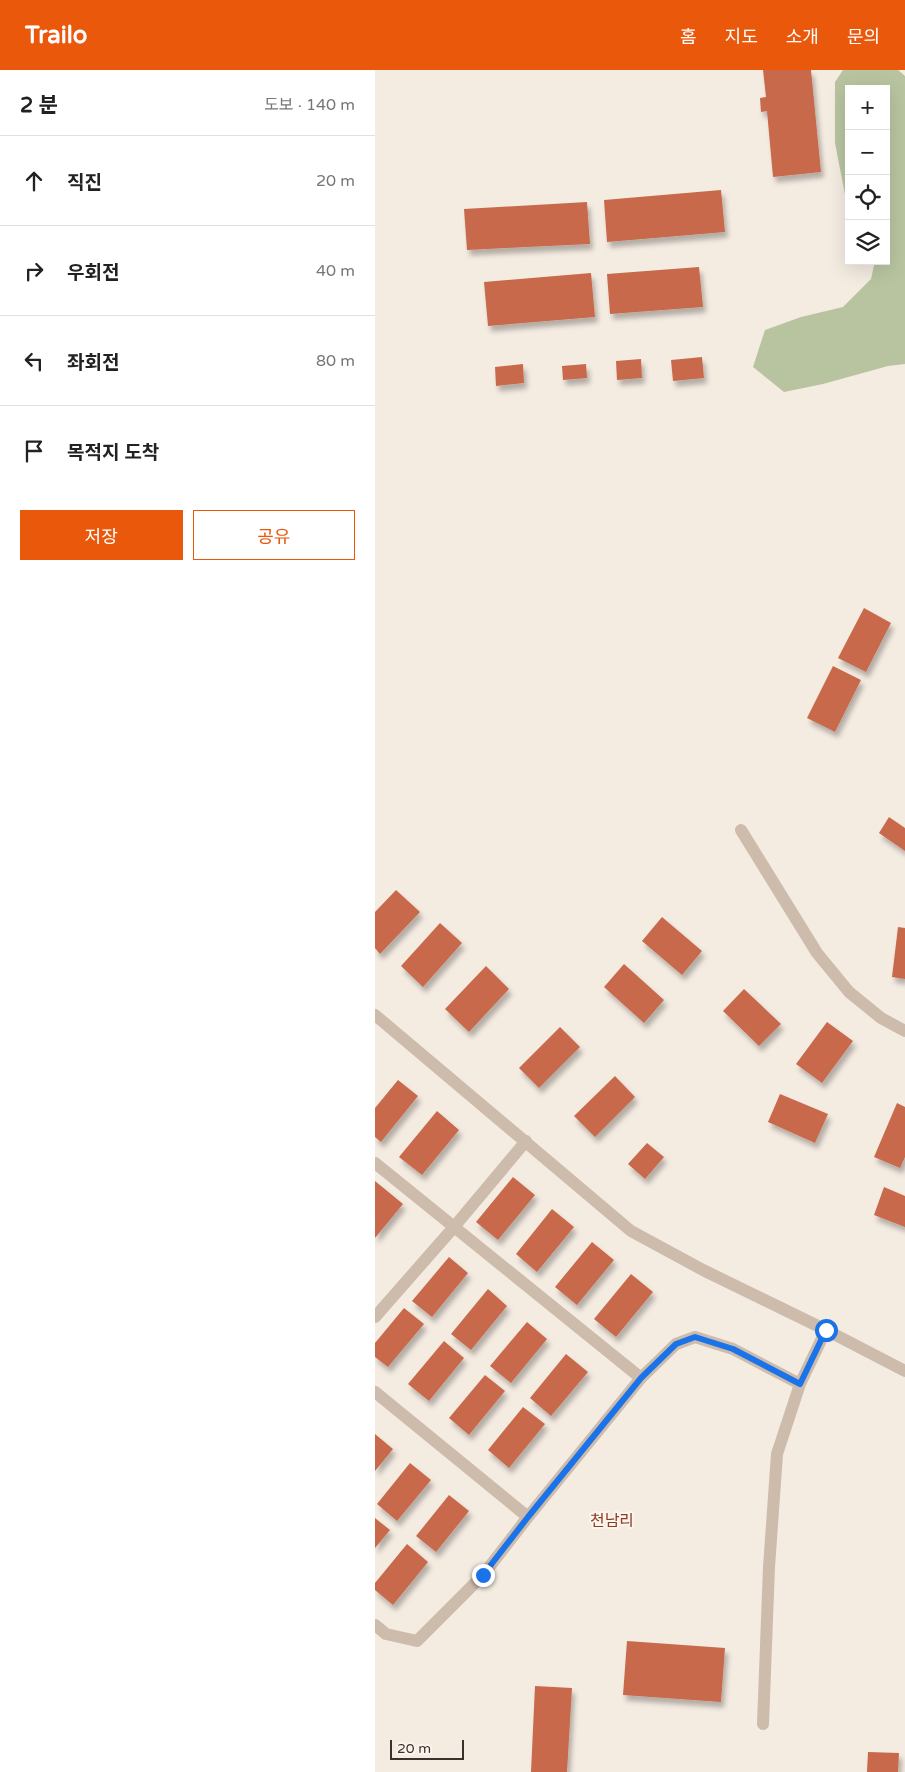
<!DOCTYPE html>
<html lang="ko">
<meta charset="utf-8">
<style>
:root{--surface:#fff;--page:#f6f6f6;--text:#222;--muted:#767676;--line:#e0e0e0;--accent:#ea580c}
body{margin:0;font-family:"Varela Round","Noto Sans KR",sans-serif;background:var(--page);color:var(--text)}
.controls{position:absolute;right:15px;top:15px;display:grid;overflow:hidden;border-radius:0px;box-shadow:0 5px 20px #0002}
.controls button{width:45px;height:45px;display:grid;place-items:center;padding:0;border:0;border-bottom:1px solid var(--line);background:var(--surface);color:var(--text);font:25px sans-serif}
.scale{position:absolute;left:15px;bottom:12px;width:74px;box-sizing:border-box;padding-left:5px;border:2px solid #3b302b;border-top:0;font-size:14px;line-height:18px;white-space:nowrap;color:#3b302b;-webkit-text-stroke:4px #fbf5ee;paint-order:stroke}
.stop{position:absolute;width:15px;height:15px;margin:-11px;border:4px solid #1a73e8;border-radius:50%;background:#fff}
.stop.end{background:#1a73e8;border-color:#fff;box-shadow:0 1px 5px #0008}
.list{margin:0;padding:0;list-style:none}
h2{display:flex;justify-content:space-between;align-items:center;height:65px;margin:0;padding:0 20px;font-size:21px}
h2 small{font-size:16px;font-weight:400;color:var(--muted)}
.list li{display:grid;grid-template-columns:32px 1fr auto;gap:15px;align-items:center;box-sizing:border-box;height:90px;padding:0 20px;border-top:1px solid var(--line)}
.list b{display:block;font-size:19px;white-space:nowrap}
.list em{font-size:16px;font-style:normal;color:var(--muted)}
.actions{display:flex;gap:10px;padding:15px 20px}
.actions a{flex:1;padding:11px 0;border:1px solid var(--accent);border-radius:0px;text-align:center;font-size:18px;color:var(--accent)}
.actions .main{background:var(--accent);color:#fff}
.icon{flex:none;width:28px;height:28px;fill:none;stroke:currentColor;stroke-width:2;stroke-linecap:round;stroke-linejoin:round}
.map{position:relative;flex:none;width:530px;height:1702px;overflow:hidden}
header{display:flex;align-items:center;gap:30px;box-sizing:border-box;height:70px;padding:0 25px;background:var(--accent);color:#fff}
header strong{font-size:24px}
nav{display:flex;gap:28px;margin-inline-start:auto;font-size:18px}
main{display:flex}
aside{flex:1;background:var(--surface)}
.map>svg:first-child{display:block}
</style>
<header>
<strong>Trailo</strong>
<nav><a>홈</a><a>지도</a><a>소개</a><a>문의</a></nav>
</header>
<main>
<aside>
<h2>2 분<small>도보 · 140 m</small></h2>
<ul class="list">
<li><svg class="icon" aria-label="ahead" viewBox="0 0 24 24"><path d="M12 20V5M6 11l6-6 6 6"/></svg><div><b>직진</b></div><em>20 m</em></li>
<li><svg class="icon" aria-label="right" viewBox="0 0 24 24"><path d="M7 20v-9h11M14 6l5 5-5 5"/></svg><div><b>우회전</b></div><em>40 m</em></li>
<li><svg class="icon" aria-label="left" viewBox="0 0 24 24"><path d="M17 20v-9H6M10 6l-5 5 5 5"/></svg><div><b>좌회전</b></div><em>80 m</em></li>
<li><svg class="icon" aria-label="arrive" viewBox="0 0 24 24"><path d="M6 21V4h12l-3 4 3 4H6"/></svg><div><b>목적지 도착</b></div></li>
</ul>
<div class="actions"><a class="main">저장</a><a>공유</a></div>
</aside>
<div class="map">
<svg width="530" height="1702" viewBox="0 0 530 1702">
<defs>
<filter id="shadow"><feDropShadow dx="3" dy="5.5" stdDeviation="2.5" flood-color="#0004"/></filter>
</defs>
<rect width="100%" height="100%" fill="#f4ebe1"/>
<path fill="#b8c4a0" d="M468 0H523L530 6V294L513 296 448 314 409 322 378 297 390 260 426 247 468 237 496 209 500 191H511V19H474V145L460 73V12Z"/>
<path fill="#c8694b" filter="url(#shadow)" d="M388 0H436L446 102 398 107 392 41 386 42 385 28 391 27Z
M346 120 350 162 232 172 229 130Z
M212 132 215 174 92 180 89 139Z
M324 197 328 237 235 244 232 204Z
M216 203 220 247 113 256 109 212Z
M327 287 329 308 298 311 296 290Z
M266 289 267 308 242 310 241 291Z
M148 294 149 313 121 316 120 297Z
M211 294 212 308 188 310 187 296Z
M489 538 516 553 491 602 463 588Z
M458 596 486 610 460 662 432 648Z
M514 747 530 758V781L504 763Z
M21 820 45 842 5 884 0 878V842Z
M287 847 327 881 307 905 267 871Z
M65 853 87 873 48 917 26 896Z
M523 857 530 858V909L517 907Z
M249 894 289 930 269 953 229 917Z
M111 896 134 919 94 962 70 939Z
M369 919 406 954 384 976 348 941Z
M452 952 478 971 447 1013 421 994Z
M185 957 205 977 164 1018 144 998Z
M240 1006 260 1027 220 1067 199 1046Z
M23 1010 43 1026 6 1072 0 1067V1038Z
M405 1024 453 1044 440 1073 393 1052Z
M522 1033 530 1037V1087L525 1098 499 1087Z
M62 1041 84 1060 47 1105 24 1087Z
M272 1073 289 1087 270 1109 253 1094Z
M138 1107 160 1125 123 1170 101 1152Z
M0 1111 28 1134 0 1168Z
M509 1117 530 1126V1157L499 1145Z
M177 1139 199 1157 162 1202 141 1184Z
M217 1172 239 1190 202 1235 180 1217Z
M74 1187 93 1203 57 1247 37 1231Z
M256 1204 278 1222 241 1267 219 1249Z
M113 1219 132 1236 96 1280 76 1264Z
M29 1238 49 1254 13 1297 0 1287V1273Z
M152 1252 172 1269 136 1313 115 1296Z
M69 1271 89 1288 54 1331 33 1314Z
M191 1284 213 1302 176 1346 155 1328Z
M110 1305 130 1321 94 1365 74 1348Z
M148 1337 170 1354 134 1398 113 1380Z
M0 1364 18 1379 0 1401Z
M35 1393 56 1410 22 1451 2 1434Z
M74 1425 94 1441 61 1482 41 1466Z
M0 1448 15 1460 0 1478Z
M32 1474 53 1492 18 1535 0 1520V1513Z
M252 1571 350 1578 346 1632 248 1625Z
M160 1616 197 1618 192 1702H156Z
M493 1682 524 1683 523 1702H492Z"/>
<g fill="none" stroke-linecap="round" stroke-linejoin="round">
<path stroke="#cdbbac" stroke-width="12" d="M366 760 442 883 474 922 506 948 530 961
M0 1093 266 1308
M0 1247 79 1157 151 1071
M0 1322 153 1447
M0 1555 11 1564 42 1571 108 1505 153 1447 266 1308 301 1274 320 1267 358 1279 425 1314
M388 1654 394 1497 402 1384 425 1314 451 1260"/>
<path stroke="#cdbbac" stroke-width="12" d="M0 945 256 1161 328 1200 451 1260 530 1301"/>
</g>
<g fill="none" stroke-linecap="round" stroke-linejoin="round">
<path stroke="#1a73e8" stroke-width="6" d="M108 1505 153 1447 266 1308 301 1274 320 1267 358 1279 425 1314 451 1260"/>
</g>
<g text-anchor="middle" stroke-width="4" stroke-linejoin="round" paint-order="stroke">
<g font-size="16" fill="#8c3b22" stroke="#fbf5ee">
<text x="237" y="1456">천남리</text>
</g>
</g>
</svg>
<div class="controls">
<button>+</button>
<button>−</button>
<button><svg class="icon" aria-label="locate" viewBox="0 0 24 24"><circle cx="12" cy="12" r="6"/><path d="M12 2v4M12 18v4M2 12h4M18 12h4"/></svg></button>
<button><svg class="icon" aria-label="layers" viewBox="0 0 24 24"><path d="M12 4l9 5-9 5-9-5zM3 14l9 5 9-5"/></svg></button>
</div>
<div class="scale">20 m</div>
<div class="stop" style="left:451px;top:1260px"></div>
<div class="stop end" style="left:108px;top:1505px"></div>
</div>
</main>
